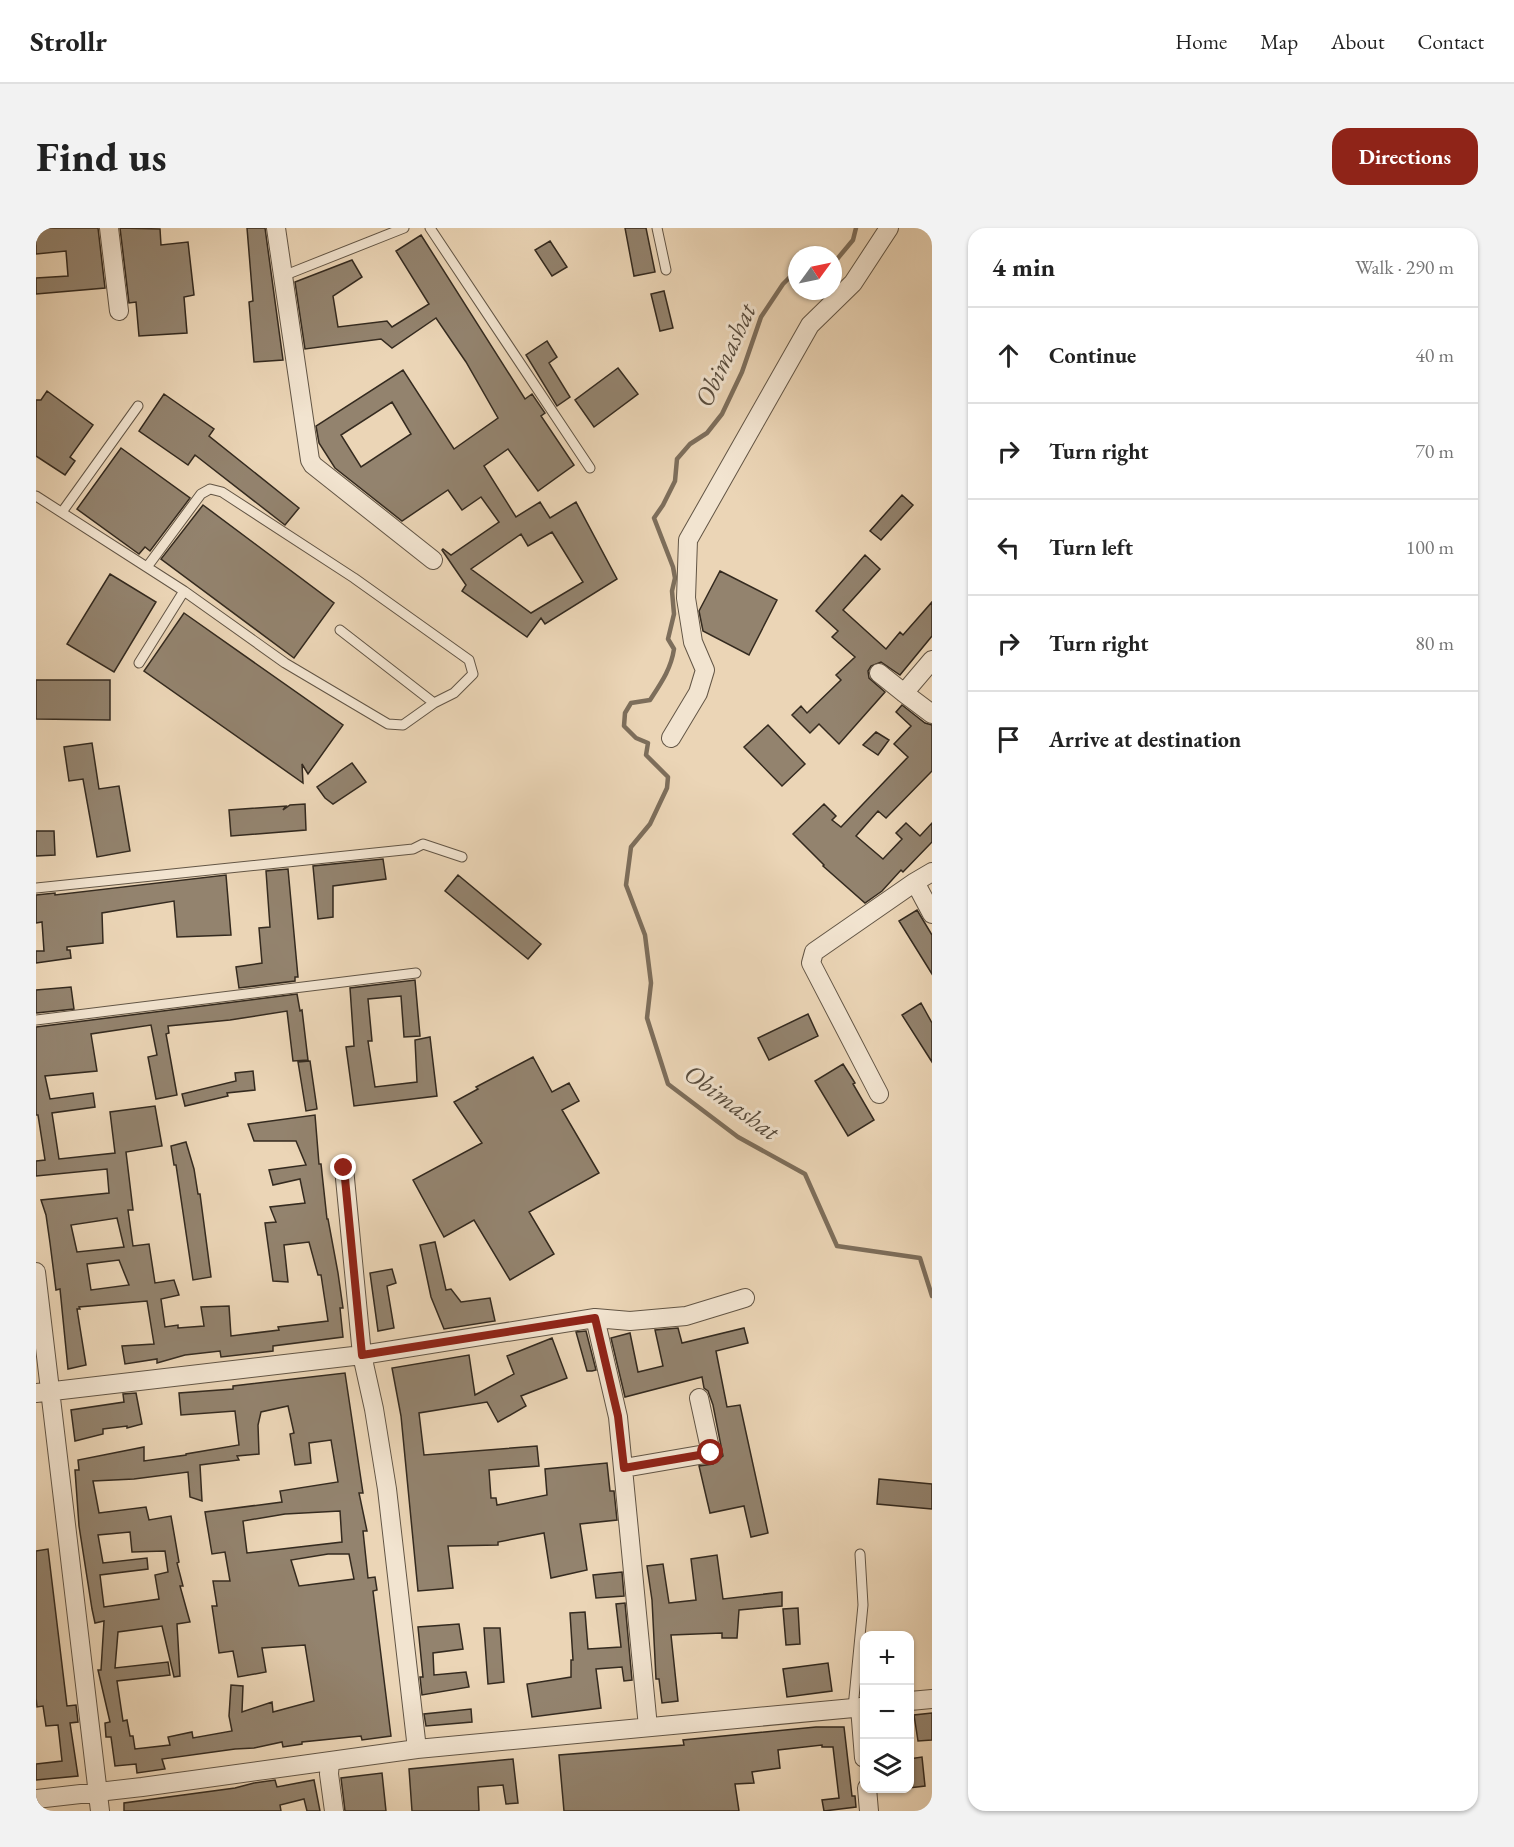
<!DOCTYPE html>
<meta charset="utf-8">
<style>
:root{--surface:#fff;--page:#f2f2f2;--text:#222;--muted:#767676;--line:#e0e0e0;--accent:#8f2418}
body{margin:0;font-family:"EB Garamond",serif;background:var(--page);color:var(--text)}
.controls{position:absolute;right:18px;bottom:18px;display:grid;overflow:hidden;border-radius:12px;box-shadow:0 2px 4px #0004}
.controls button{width:54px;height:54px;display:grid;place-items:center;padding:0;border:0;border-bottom:2px solid var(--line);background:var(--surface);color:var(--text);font:30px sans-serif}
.compass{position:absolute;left:752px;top:18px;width:54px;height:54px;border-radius:50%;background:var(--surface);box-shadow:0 2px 4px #0004;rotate:57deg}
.stop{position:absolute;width:18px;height:18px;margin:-14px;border:4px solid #8f2418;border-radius:50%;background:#fff}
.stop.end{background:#8f2418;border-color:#fff;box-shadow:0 2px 6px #0008}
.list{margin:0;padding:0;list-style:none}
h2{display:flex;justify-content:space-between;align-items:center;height:78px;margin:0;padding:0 24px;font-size:26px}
h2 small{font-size:20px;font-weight:400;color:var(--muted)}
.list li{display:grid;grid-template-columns:39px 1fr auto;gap:18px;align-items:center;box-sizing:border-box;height:96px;padding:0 24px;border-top:2px solid var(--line)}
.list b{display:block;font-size:22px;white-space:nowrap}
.list em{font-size:20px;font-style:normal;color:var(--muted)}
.icon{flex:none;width:33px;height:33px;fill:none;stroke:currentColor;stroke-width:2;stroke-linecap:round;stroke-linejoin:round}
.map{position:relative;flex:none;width:896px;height:1583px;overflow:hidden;border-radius:18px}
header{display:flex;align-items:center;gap:36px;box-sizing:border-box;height:84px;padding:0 30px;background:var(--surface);border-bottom:2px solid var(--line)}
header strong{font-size:28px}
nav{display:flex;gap:33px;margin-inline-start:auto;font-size:21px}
.intro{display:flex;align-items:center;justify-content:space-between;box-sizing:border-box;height:144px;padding:0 36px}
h1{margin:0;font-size:42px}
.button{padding:15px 27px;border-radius:18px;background:var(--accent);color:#fff;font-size:21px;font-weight:700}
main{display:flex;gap:36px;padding:0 36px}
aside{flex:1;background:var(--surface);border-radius:18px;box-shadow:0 2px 4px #0004}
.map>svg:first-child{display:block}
</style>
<header>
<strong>Strollr</strong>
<nav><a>Home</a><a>Map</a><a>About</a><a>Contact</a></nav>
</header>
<div class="intro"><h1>Find us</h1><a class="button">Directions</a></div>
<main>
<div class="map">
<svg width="896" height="1583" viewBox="0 0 896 1583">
<rect width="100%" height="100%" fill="#ebd5b6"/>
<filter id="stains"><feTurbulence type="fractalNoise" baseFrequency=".00333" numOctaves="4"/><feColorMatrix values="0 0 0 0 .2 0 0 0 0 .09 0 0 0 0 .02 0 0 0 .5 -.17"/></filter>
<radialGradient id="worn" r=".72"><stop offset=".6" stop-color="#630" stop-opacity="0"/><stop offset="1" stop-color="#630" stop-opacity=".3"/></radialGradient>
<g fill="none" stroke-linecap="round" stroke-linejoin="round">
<path stroke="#7d6e5b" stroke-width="4.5" d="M797 36 817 12 820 0
M761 44 758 45 747 56 725 89 706 144 686 186 671 205 654 216 641 231 639 253 627 277 618 290 637 339 639 350 636 363 638 386 632 411 638 421C635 441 625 455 614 472L595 475 589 485 588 498 600 510 612 515 610 527 632 549 631 560 614 596 595 619 590 657 609 707 615 755 611 790 632 856 702 909 769 946 801 1018 884 1030 896 1068"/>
</g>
<path fill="#93836e" stroke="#342a1f" stroke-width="1.5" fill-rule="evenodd" d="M0 0H62L69 60 0 66V50L32 48 30 23 0 26Z
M84 0 124 1 125 17 152 14 158 67 148 69 151 105 103 108 100 74 93 75Z
M211 0H229L247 132 218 134 213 74 217 73Z
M589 0H610L619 44 598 48Z
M385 7 489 171 496 166 509 185 505 188 538 237 502 263 472 221 448 238 480 289 504 274 514 290 540 274 581 351 509 396 505 390 491 409 426 363 430 357 406 322 407 321 415 327 463 294 445 269 426 282 412 262 366 293 299 240 283 215 280 198 367 142 418 221 462 190 430 134 400 90 356 120 345 111 269 121 259 54 316 32 326 49 297 68 302 99 351 93 356 99 393 76 360 23ZM356 174 375 206 325 239 305 207ZM516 304 547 354 495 385 435 341 485 306 492 318Z
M514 13 531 39 516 48 499 22Z
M628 63 637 100 624 103 615 66Z
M511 113 521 129 513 135 534 169 521 178 490 127Z
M582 140 602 166 558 199 539 172Z
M11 163 57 197 34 229 39 233 29 247 0 228V172H5Z
M128 166 178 201 173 208 263 280 249 297 159 227 152 237 103 203Z
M85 220 154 270 114 323 109 319 103 326 41 281Z
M866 267 877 277 845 312 834 303Z
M167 277 298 375 258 430 125 331Z
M829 327 844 341 807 382 850 421 864 404 867 407 896 374V408L864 447 845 434 835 438 832 443 833 450 849 464 803 516 783 496 774 505 756 487 765 478 771 485 805 452 800 447 819 429 796 409 802 403 780 383Z
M684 343 741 372 713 427 667 403 663 383Z
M74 346 120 374 78 444 31 416Z
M148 385 307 497 272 546 266 536 267 555 108 443Z
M0 452H74V492L0 491Z
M866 477 889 495 896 497V543L850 590 842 583 820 608 847 631 866 611 860 605 870 595 884 608 896 595V614L867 644 865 642 846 663 829 675 787 638 788 637 757 606 788 576 800 588 796 592 805 599 872 529 858 516 875 498 860 484Z
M732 497 769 536 746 558 708 519Z
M840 504 853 512 842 527 827 517Z
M56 515 63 561 83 558 94 623 61 629 47 551 33 553 28 519Z
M316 535 330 554 297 576 289 570 281 559Z
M269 576 270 602 195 608 193 582 250 578 247 582 254 577Z
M0 603H18L19 627 0 628Z
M347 631 350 651 297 658V689L282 691 277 638Z
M252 641 262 749H259V753L203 760 200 739 226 735 223 700 234 699 230 643Z
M190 647 195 707 141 709 138 673 66 685 67 715 31 719V722H34L35 730 0 735V723H8L6 694 0 695V667L19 665V667Z
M422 647 505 716 492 731 409 663Z
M881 682 896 707V746L863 693Z
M379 752 384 808 368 809 365 768 332 771 336 813H332L339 859 381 854 379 812 394 809 401 868 318 878 310 819 318 818 314 760Z
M35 759 38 781 0 785V762Z
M261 766 264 783 266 782 272 832 257 833 251 783 194 792 132 798 133 805 130 806 141 867 120 871 112 829 121 827 115 797 55 806 61 843 9 848 14 871 57 865 59 879 16 885 23 931 79 925 74 884 119 878 126 918 90 924 97 982H92L97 1018 113 1016 119 1055 138 1052 143 1067 125 1071 129 1099 142 1097V1100L168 1098 165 1079 193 1078 195 1108 243 1102 242 1099 292 1093 285 1047H282L273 1014 248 1017 252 1054 237 1053 229 995 240 994 234 979 269 975 264 951 237 957 233 942 270 937 260 913H218L212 896 279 887 283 936H285L291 991H292L302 1045 307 1080H304L307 1109 237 1118V1123L185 1129 184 1123 149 1127 121 1135V1131L89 1136 86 1118 118 1116 111 1073 43 1079 44 1081H41L50 1137 32 1141 24 1061 20 1062 14 1015 10 987 5 972 73 965 71 941 0 948V933L9 932 2 887H0V799ZM81 990 88 1019 41 1024 35 997ZM83 1032 93 1057 55 1062 51 1036Z
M885 775 896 795V834L866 787Z
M772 786 782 808 733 832 722 810Z
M497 829 516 864 533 855 543 873 526 882 563 945 493 984 518 1026 474 1052 438 992 408 1009 377 952 446 915 418 874 442 861 440 859Z
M274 833 281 881 270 883 262 834Z
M807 836 819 855 817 856 838 892 812 908 779 853Z
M217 843 219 862 191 865 192 868 149 878 146 866 200 853 199 845Z
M150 914 158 941 162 966H164L175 1049 157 1052 140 937H138L135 918Z
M399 1014 410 1062 415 1061 425 1074 454 1070 459 1093 408 1101 395 1069 384 1017Z
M356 1041 360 1055 351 1058 358 1100 342 1103 334 1045Z
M642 1100 646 1115 708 1100 712 1115 680 1123 691 1179 704 1177 732 1305 715 1309 708 1278 674 1285 663 1238 677 1236 687 1228 677 1177 672 1163 668 1160 666 1149 589 1169 575 1110 594 1105 602 1144 627 1138 619 1102Z
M550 1103 560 1142 556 1143H551L540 1104Z
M516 1110 531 1150 485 1168 490 1178 462 1194 451 1174 383 1185 388 1227 501 1218 503 1238 453 1242 455 1270H460L461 1277 511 1267 509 1241 571 1235 574 1263H578L581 1292 544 1296 551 1342 515 1350 508 1305 462 1314V1317L412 1318 417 1360 382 1363 365 1188 356 1140 433 1127 439 1167 478 1146 471 1128Z
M309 1145 327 1265H323L331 1303H327L332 1350 339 1349 341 1362 337 1363 355 1508 326 1512 325 1508 266 1514V1516L247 1519 246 1514 218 1520 199 1521 126 1531 129 1541 101 1545 100 1536 79 1538 75 1509H70L69 1495 74 1494 62 1442H65L68 1393 59 1395 56 1381 43 1298 39 1242H43L42 1232 108 1219V1233L150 1227V1226L203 1217 199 1183 145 1187 143 1165 197 1161V1158ZM252 1178 258 1205 254 1206 259 1237 275 1235 273 1215 295 1212 302 1254 244 1263 246 1274 169 1284 176 1326 189 1324 194 1353H177L181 1378H176L183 1425 197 1423 202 1449 230 1444 226 1420 269 1417 278 1473 237 1484 236 1474 206 1484 207 1458 195 1457 193 1488 196 1503 157 1510 156 1504 132 1509 134 1517 99 1521 97 1508H94L91 1492 87 1493 81 1453 134 1447 132 1434 79 1440 82 1404 126 1398 138 1449 144 1448 141 1396 154 1394 144 1358H147L141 1335 143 1334 135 1288 113 1292 110 1279 63 1285 57 1253 98 1251 152 1244 154 1269 166 1273 164 1237 203 1232 201 1228 223 1226 222 1197 225 1184ZM304 1283 306 1314 211 1325 207 1293 249 1286ZM94 1304 96 1324 129 1323 132 1344 119 1347 123 1371 68 1379 64 1347 112 1341 111 1330 67 1335 62 1307ZM292 1326H313L318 1351 263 1358 255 1332Z
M100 1165 106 1196 91 1200V1198L67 1201V1206L39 1213 35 1182 88 1174 87 1166Z
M843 1251 896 1256V1281L841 1276Z
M12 1321 31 1478 40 1477 42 1494 34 1495 42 1548 0 1552V1536L26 1533 22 1497 10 1498 7 1478 1 1479 0 1470V1323Z
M681 1327 687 1371 746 1364V1378L703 1382 701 1410H686V1405L635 1407 642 1473 626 1475 623 1451H620L616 1372 611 1338 627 1336 633 1375 660 1372 655 1331Z
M586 1344 588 1368 560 1370 557 1347Z
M589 1375 596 1452 588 1453 586 1439 560 1441 565 1480 496 1489 491 1456 535 1449V1432H537L534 1385 549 1384 552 1421 585 1419 580 1376Z
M762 1380 764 1416 750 1417 747 1381Z
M423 1396 427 1421 397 1425 398 1447 430 1444 433 1459 386 1467 384 1449H387L382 1399Z
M448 1400H464L468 1454 452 1456Z
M792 1435 796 1463 751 1469 747 1441Z
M435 1481 436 1494 390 1498 388 1486Z
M896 1485V1512L882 1513 878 1487Z
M780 1499H808L816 1568H819L820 1579 788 1583 786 1572 803 1570 797 1519H786V1517L742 1522 744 1540 716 1544 718 1555 699 1556 703 1583H528L523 1527 648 1517 647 1512Z
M886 1529 889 1558 873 1560V1531Z
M477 1531 482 1575 470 1576 467 1557 442 1559 443 1583H376L373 1541Z
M346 1545 350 1583H309L305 1550Z
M239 1552 241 1559 278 1552 284 1583H271L268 1571 244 1577 245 1583H88V1575L199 1560 218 1555Z"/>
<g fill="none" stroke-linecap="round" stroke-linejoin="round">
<defs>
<path id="lane" d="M394 0 554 240
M621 0 630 42
M247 48 368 0
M0 268 148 363 249 435 352 496 367 497 398 475 418 465 437 446 433 432 318 350 186 264 174 261 165 266 111 339
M26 284 102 178
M304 402 398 475
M103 435 148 363
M0 660 377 621 387 616 426 629
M0 792 380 745
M817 1480 827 1377 824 1326"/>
<path id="street" d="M73 0 83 83
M240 0 274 232 277 237 397 332
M896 432 868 465 896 486
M843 445 868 465
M635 510 662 465 669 442 657 414 650 370 652 312 774 97 817 55 853 0
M879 654 896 686
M843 866 775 735 778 724 879 654 896 644
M0 1044 64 1583
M559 1090 594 1093 650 1088 709 1070
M0 1165 326 1127 559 1090 582 1189 612 1499
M588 1240 675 1225 663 1170
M874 1473 896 1471
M824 1479 828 1530
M381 1521 828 1479
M294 1534 293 1546 298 1583
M831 1560 833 1583
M0 1571 106 1559 381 1521 351 1261 338 1181 326 1127 308 940"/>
</defs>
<use href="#lane" stroke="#625545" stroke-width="11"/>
<use href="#street" stroke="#625545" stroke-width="20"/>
<use href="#lane" stroke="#f2e4d0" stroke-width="9"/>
<use href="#street" stroke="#f2e4d0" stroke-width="18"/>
</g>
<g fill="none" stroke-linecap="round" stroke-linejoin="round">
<path stroke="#8f2418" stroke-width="8" d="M308 940 326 1127 559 1090 582 1188 588 1240 675 1225"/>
</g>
<g text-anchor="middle" stroke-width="6" stroke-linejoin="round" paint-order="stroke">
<g font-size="26" font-style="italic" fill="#584c3d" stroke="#f2e4d0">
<text transform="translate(689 127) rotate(-65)" y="9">Obimashat</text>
<text transform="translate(696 874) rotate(36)" y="9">Obimashat</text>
</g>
</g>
<rect width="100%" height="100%" filter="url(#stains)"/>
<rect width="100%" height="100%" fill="url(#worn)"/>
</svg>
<div class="controls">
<button>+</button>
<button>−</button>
<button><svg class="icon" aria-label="layers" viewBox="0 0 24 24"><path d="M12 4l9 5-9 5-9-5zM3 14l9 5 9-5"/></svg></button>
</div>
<svg class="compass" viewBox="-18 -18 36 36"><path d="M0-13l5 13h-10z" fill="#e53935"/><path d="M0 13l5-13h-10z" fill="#767676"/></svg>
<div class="stop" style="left:675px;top:1225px"></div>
<div class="stop end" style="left:308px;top:940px"></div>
</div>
<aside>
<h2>4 min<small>Walk · 290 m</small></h2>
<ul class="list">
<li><svg class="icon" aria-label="ahead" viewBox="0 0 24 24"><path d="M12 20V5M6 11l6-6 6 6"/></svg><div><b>Continue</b></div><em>40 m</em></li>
<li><svg class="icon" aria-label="right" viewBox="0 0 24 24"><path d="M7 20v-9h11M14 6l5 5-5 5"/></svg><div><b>Turn right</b></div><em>70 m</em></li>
<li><svg class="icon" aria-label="left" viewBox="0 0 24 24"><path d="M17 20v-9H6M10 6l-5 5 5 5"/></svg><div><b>Turn left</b></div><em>100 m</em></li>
<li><svg class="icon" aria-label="right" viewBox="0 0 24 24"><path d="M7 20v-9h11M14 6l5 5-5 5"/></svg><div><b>Turn right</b></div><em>80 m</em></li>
<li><svg class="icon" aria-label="arrive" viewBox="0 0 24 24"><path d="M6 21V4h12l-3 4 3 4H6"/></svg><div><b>Arrive at destination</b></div></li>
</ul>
</aside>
</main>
